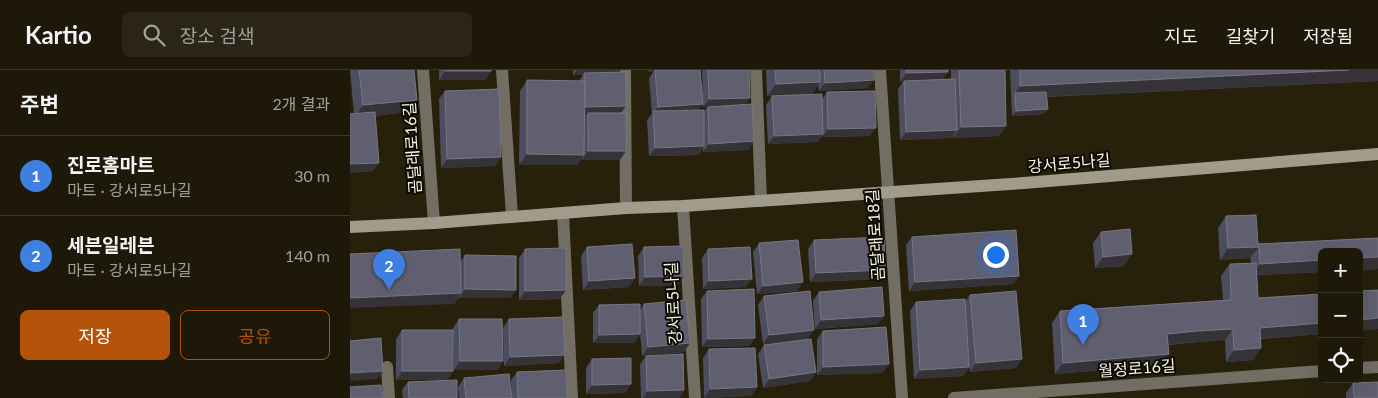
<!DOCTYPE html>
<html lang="ko">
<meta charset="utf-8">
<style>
:root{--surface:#1d1808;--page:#2a2516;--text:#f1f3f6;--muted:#a0a09c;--line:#3b3729;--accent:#b45309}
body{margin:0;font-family:Lato,"Noto Sans KR",sans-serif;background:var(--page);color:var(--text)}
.controls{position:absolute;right:15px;bottom:15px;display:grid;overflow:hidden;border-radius:8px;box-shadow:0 5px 20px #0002}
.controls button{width:45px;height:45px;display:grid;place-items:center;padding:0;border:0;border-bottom:1px solid var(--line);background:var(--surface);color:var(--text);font:25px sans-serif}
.you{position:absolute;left:645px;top:184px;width:18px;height:18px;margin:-12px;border:4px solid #fff;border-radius:50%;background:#1a73e8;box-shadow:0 0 0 8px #1a73e833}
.badge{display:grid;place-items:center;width:32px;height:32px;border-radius:50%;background:var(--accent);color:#fff;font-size:16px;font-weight:700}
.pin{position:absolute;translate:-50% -41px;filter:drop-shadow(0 1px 2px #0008)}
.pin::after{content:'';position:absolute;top:26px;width:18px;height:15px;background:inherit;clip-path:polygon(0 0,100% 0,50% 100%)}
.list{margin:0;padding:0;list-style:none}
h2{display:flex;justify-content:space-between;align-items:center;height:65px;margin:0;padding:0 20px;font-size:21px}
h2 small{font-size:16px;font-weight:400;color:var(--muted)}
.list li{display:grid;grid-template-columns:32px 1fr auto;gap:15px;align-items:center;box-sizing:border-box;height:80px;padding:0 20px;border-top:1px solid var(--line)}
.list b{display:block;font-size:19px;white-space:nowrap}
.list p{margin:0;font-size:16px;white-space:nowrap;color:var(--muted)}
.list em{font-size:16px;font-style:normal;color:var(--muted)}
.actions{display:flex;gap:10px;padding:15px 20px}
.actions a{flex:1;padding:11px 0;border:1px solid var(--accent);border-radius:8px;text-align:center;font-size:18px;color:var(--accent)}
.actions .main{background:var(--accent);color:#fff}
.icon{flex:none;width:28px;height:28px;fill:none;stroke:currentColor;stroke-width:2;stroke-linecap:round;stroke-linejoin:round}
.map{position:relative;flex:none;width:1028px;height:328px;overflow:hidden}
header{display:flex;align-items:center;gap:30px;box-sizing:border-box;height:70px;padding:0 25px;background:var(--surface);border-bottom:1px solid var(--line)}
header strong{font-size:24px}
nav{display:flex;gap:28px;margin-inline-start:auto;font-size:18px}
.search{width:350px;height:45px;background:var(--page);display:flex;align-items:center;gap:12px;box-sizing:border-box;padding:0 18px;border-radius:8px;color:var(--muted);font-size:19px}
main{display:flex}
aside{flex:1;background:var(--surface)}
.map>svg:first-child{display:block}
</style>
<header>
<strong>Kartio</strong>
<div class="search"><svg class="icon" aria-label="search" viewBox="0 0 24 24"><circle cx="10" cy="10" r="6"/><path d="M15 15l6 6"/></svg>장소 검색</div>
<nav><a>지도</a><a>길찾기</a><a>저장됨</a></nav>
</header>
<main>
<aside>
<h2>주변<small>2개 결과</small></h2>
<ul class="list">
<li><span class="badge" style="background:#3f7fe0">1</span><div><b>진로홈마트</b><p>마트 · 강서로5나길</p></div><em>30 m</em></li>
<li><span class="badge" style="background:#3f7fe0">2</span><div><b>세븐일레븐</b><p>마트 · 강서로5나길</p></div><em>140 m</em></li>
</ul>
<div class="actions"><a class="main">저장</a><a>공유</a></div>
</aside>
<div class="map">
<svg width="1028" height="328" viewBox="0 0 1028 328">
<rect width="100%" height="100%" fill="#27200b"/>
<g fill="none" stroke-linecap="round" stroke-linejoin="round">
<path stroke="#726e64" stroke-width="12" d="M73 0 84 153
M152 0 162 146
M275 0 276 138
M406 0 411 131
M530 0 552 328
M333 136 345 328
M213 143 222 328
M37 297 39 328
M1009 298 1028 297
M604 328 972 301"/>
<path stroke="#a09b8a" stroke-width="12" d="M0 157 84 153 276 138 333 136 674 113 1028 84"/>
</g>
<path fill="#4d4d60" d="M0 0H64L58 42 25 46 23 101 0 103V44H4Z
M89 0H141V1L135 10H89Z
M223 0H271L269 2 276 36 271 43 270 90H232V88L227 95H169L170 21 177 10 229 11 233 5H223Z
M298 0H350L353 34 348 40 354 42 357 37H353L352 0H399L396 35 404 71 398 80 353 82V78L348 85 299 86 297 50 302 44 299 8 303 2H299Z
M416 0H524L518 18 469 21 468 15 462 24 472 30 477 22 520 66 472 67V66L467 72 418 74 416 35 422 26H417Z
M550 0H598L593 9H601V0H655L656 56 649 66 603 68V66L601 68 550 70 548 19 553 12H550Z
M660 0H1028V11L697 27 698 39 694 44 662 46Z
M95 21 151 87 145 96 91 98 89 29Z
M876 146 908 174 1028 168V199L1009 200V182L972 202 907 205 908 228 972 224V264L911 269 903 290 876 292 875 270 838 273 818 275 810 295 705 304 702 253 710 241 873 230 871 206 880 194 901 193 900 188 870 190 868 158Z
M751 162 774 196 745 198 743 173Z
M562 167 669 206 663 214 559 221 556 175Z
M464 170 529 209 460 212 458 179Z
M409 173 447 221 407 224 403 182Z
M237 177 285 208 279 217 233 220 231 186Z
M294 177 328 215 289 216 288 186Z
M175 179 210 229 169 230V188Z
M358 179 396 217 353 219 352 188Z
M115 185 166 220 160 228H109V227L104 234 110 192Z
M357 221 405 268 399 276 352 277 351 229Z
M469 222 528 254 465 259 463 231Z
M620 225 666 298 620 302 618 286 619 297 613 306 564 309 560 241 566 232H615Z
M414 226 458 269 413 274 408 235Z
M294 234 340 273 334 282 292 286 290 262V264L284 273H243V243L249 235 290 240Z
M109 249 153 291 147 300H104L103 258Z
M159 249 209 293 154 296 153 258Z
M52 260 103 301 97 310H46V269Z
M473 261 533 303 467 305V269Z
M414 275 466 302 460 311 413 318 408 284Z
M359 279 407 317 401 326 354 328 353 288Z
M296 286 334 320 329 328H291L290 294Z
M242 289 281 314 275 323 236 324V298Z
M167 302 217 328H162L161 310Z
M114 308 162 328H109L108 317Z
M58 312 107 328H53L52 320Z
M1003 313 1028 328H996V323Z"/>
<path fill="#363338" d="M227 0H271L268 5 234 3 233 5H223Z
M300 0H305L303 2H299Z
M999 0H1028V11L665 28V23L662 28 670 16Z
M95 1H141L135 10H89Z
M598 2 592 11H554L553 12H550L556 3Z
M524 10 518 18 469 21 475 13Z
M470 12 462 24 417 26 426 14Z
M400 28 394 37H353L359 29Z
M67 30 58 42 4 48 13 35Z
M353 34 347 42 303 43 308 37Z
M276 36 270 45 238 43 237 45H229L235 37Z
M698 39 694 44 662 46 666 41Z
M656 56 649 66 603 68 611 57Z
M526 58 520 66 472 67 478 59Z
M607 60 601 68 550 70 556 62Z
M473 64 467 72 418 74 424 66Z
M404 71 398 80 353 82 359 74Z
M354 76 348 85 299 86 305 78Z
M238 81H276L270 90H232Z
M177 84 234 85 227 95H169Z
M151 87 145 96 91 98 97 89Z
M29 93 23 101 0 103V94Z
M909 177 900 188 870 190 878 178Z
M782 184 774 196 745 198 753 187Z
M1028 187V199L1009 200V188Z
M972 190V202L901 205 910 194Z
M535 200 529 209 460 212 466 203Z
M334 206 328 215 289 216 295 207Z
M669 206 663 214 559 221 565 212Z
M285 208 279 217 233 220 239 211Z
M402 209 396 217 353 219 359 211Z
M453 212 447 221 407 224 413 216Z
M115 219 166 220 160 228H109Z
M216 220 210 229 169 230 175 221Z
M111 223 104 234 0 238V228Z
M534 246 528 254 465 259 471 250Z
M1028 248V259L1009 261V250Z
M972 253V264L902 269 910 258Z
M883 259 875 270 809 275 817 264Z
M464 260 458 269 413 274 419 265Z
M290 264 284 273H243L249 265Z
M405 268 399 276 352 277 358 269Z
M340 273 334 282 292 286 298 277Z
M911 278 903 290 876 292 884 280Z
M819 284 810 295 705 304 713 293Z
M215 285 209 293 154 296 160 287Z
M672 289 666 298 620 302 626 293Z
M110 291H153L147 300H104Z
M539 294 533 303 467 305 473 297Z
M619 297 613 306 564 309 570 300Z
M33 301 27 309 0 311V303Z
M52 301H103L97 310H46Z
M466 302 460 311 413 318 419 309Z
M281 314 275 323 236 324 242 315Z
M407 317 401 326 354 328 360 319Z
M334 320 329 328H293L297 321Z"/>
<path fill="#5f5f6f" stroke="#787682" d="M9 0H64L67 30 13 35Z
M95 0H141V1H95Z
M305 0H350L353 34 308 37Z
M358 0H399L400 28 359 29Z
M425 0H470V12L426 14Z
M474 0H524V10L475 13Z
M556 0H598V2L556 3Z
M609 0H655L656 56 611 57Z
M670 0H999L670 16Z
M276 2V36L235 37 234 3Z
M605 9 607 60 556 62 554 11Z
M177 10 235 11 234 85 177 84Z
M149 19 151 87 97 89 95 21Z
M525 21 526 58 478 59 477 22Z
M696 22 698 39 666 41 665 23Z
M472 24 473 64 424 66 422 26Z
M402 34 404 71 359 74 358 37Z
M354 40V76L305 78 303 41Z
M25 42 29 93 0 94V44Z
M238 43H276V81H238Z
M906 145 908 174 1028 168V187L1009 188V182H972V190L910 194 909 177 878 178 876 146Z
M780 159 782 184 753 187 751 162Z
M666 160 669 206 565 212 562 167Z
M534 167 535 200 466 203 464 170Z
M448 170 453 212 413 216 409 173Z
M282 174 285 208 239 211 237 177Z
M333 176 334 206 295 207 294 177Z
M400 177 402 209 359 211 358 179Z
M216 178V220L175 221V179Z
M110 179 111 223 0 228V184Z
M115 185 166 186V220L115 219Z
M906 193 908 228 972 224V253L910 258 911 278 884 280 883 259 846 261 817 264 819 284 713 293 710 241 881 230 880 194Z
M532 217 534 246 471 250 469 222Z
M404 219 405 268 358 269 357 221Z
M1028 220V248L1009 250V221Z
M460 221 464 260 419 265 414 226Z
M666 221 672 289 626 293 620 225Z
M615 229 619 297 570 300 566 232Z
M336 230 340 273 298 277 294 234Z
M290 234V264L249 265V235Z
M213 247 215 285 160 287 159 249Z
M109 249H152L153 291H110Z
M536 257 539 294 473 297V261Z
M52 260H103V301H52Z
M31 268 33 301 0 303V271Z
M461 269 466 302 419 309 414 275Z
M405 278 407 317 360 319 359 279Z
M333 284 334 320 297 321 296 286Z
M281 288V314L242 315V289Z
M216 300 217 328H168L167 302Z
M159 304 162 328H116L114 308Z
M107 310V328H59L58 312Z
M1028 312V328H1004L1003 313Z
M31 315 33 328H0V317Z"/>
<g text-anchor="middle" stroke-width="4" stroke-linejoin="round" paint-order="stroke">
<g font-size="16" fill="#f9f5e7" stroke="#0d0a03">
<text transform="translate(62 78) rotate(-94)" y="6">곰달래로16길</text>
<text transform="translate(719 93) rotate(-5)" y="6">강서로5나길</text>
<text transform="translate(525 165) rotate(-94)" y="6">곰달래로18길</text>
<text transform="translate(323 233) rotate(-93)" y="6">강서로5나길</text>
<text transform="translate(787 298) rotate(-4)" y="6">월정로16길</text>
</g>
</g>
</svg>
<div class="controls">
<button>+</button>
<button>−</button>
<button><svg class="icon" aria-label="locate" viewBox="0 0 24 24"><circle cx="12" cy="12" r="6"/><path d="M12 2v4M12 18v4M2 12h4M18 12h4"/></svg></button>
</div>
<div class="you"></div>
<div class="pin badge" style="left:733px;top:275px;background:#3f7fe0">1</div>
<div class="pin badge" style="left:39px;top:220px;background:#3f7fe0">2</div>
</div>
</main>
